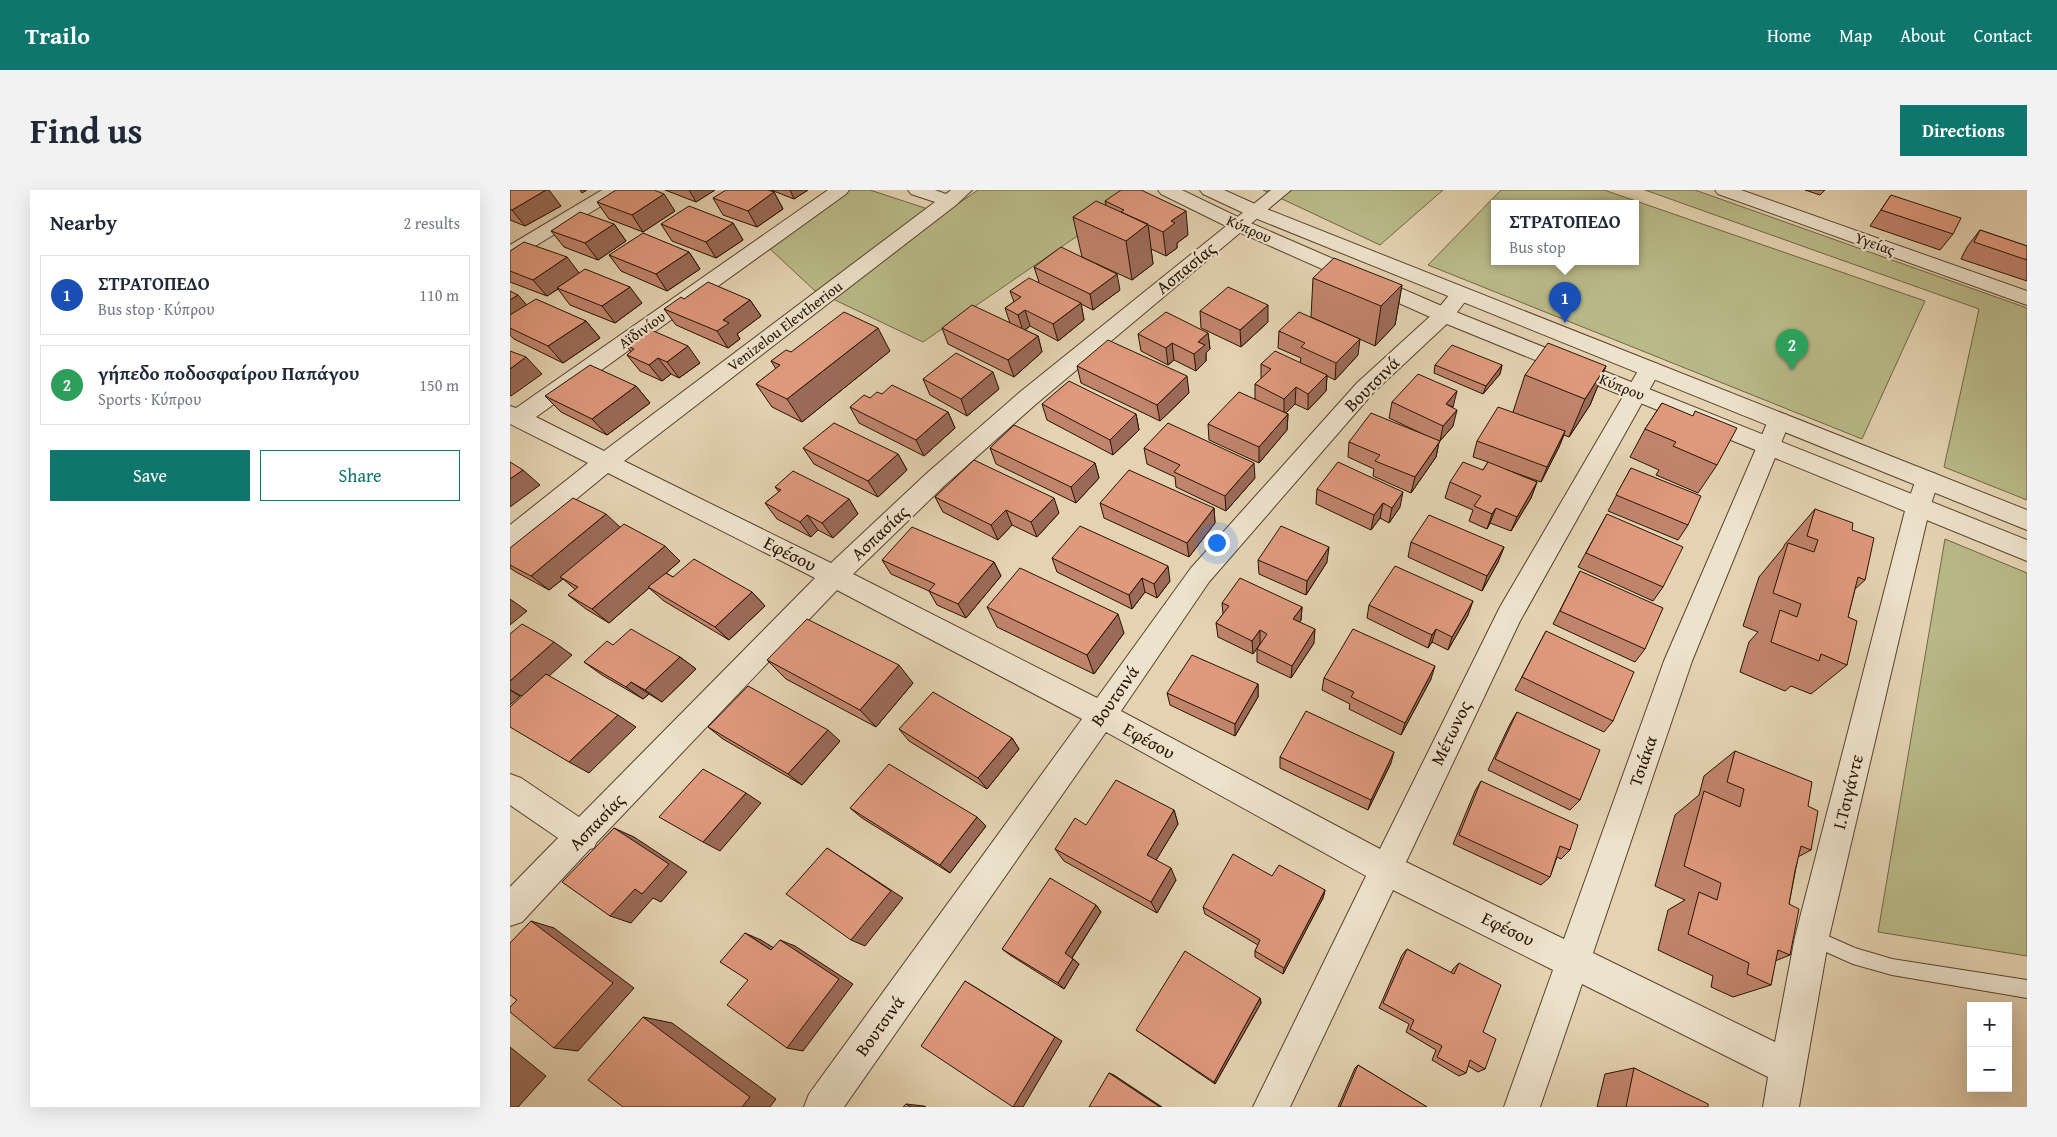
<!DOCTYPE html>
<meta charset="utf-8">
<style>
:root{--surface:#fff;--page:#f2f2f3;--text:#1f2937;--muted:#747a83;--line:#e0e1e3;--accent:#0f766e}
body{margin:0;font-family:"Gentium Book Plus",serif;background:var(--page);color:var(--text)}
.controls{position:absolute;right:15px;bottom:15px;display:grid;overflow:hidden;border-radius:0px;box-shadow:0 5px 20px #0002}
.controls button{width:45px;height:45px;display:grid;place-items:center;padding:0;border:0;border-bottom:1px solid var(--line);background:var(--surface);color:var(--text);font:25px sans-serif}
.you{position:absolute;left:706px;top:352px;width:18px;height:18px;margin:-12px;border:4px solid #fff;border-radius:50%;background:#1a73e8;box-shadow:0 0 0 8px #1a73e833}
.badge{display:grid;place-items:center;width:32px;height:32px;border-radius:50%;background:var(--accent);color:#fff;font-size:16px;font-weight:700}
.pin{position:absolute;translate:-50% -41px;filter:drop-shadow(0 1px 2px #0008)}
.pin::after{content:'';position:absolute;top:26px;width:18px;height:15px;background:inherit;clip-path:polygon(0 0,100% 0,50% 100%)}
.popup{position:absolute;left:981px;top:10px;width:148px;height:65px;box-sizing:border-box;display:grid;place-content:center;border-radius:0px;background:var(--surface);filter:drop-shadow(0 1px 4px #0005);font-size:16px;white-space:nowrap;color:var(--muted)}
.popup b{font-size:19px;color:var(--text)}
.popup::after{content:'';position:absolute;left:50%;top:100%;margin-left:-10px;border:10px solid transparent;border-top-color:var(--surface)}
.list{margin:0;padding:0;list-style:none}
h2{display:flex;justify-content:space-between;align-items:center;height:65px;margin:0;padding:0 20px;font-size:21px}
h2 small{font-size:16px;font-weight:400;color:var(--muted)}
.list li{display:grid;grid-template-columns:32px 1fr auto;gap:15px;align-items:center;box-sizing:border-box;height:80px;margin:0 10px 10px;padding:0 10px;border:1px solid var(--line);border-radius:0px}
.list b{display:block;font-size:19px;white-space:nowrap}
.list p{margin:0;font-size:16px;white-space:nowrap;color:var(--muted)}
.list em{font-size:16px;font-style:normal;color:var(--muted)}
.actions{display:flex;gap:10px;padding:15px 20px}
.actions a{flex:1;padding:11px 0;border:1px solid var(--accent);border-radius:0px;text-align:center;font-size:18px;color:var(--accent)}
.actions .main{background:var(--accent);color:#fff}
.map{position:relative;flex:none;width:1517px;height:917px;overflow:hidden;border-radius:0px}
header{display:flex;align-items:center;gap:30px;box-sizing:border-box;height:70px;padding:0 25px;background:var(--accent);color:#fff}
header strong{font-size:24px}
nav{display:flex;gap:28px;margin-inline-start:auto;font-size:18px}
.intro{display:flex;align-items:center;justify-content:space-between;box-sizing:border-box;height:120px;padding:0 30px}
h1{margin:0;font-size:35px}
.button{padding:12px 22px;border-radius:0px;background:var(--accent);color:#fff;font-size:18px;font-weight:700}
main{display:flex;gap:30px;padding:0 30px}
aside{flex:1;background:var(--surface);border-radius:0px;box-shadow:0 5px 20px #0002}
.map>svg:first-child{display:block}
</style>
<header>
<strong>Trailo</strong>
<nav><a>Home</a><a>Map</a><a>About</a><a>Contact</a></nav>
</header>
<div class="intro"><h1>Find us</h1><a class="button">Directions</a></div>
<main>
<aside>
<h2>Nearby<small>2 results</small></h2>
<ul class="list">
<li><span class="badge" style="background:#1a4fb4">1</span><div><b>ΣΤΡΑΤΟΠΕΔΟ</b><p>Bus stop · Κύπρου</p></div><em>110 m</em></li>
<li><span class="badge" style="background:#2e9e5b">2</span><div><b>γήπεδο ποδοσφαίρου Παπάγου</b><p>Sports · Κύπρου</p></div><em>150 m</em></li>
</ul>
<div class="actions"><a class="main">Save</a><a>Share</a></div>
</aside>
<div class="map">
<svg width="1517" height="917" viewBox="0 0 1517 917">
<rect width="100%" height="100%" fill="#e4d2b1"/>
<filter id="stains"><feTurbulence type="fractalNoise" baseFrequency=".004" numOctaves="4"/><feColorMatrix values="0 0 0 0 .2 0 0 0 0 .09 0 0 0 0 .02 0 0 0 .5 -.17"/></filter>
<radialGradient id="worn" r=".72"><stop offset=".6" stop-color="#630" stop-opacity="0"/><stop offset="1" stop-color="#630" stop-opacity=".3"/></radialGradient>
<path fill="#b9ba88" stroke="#706744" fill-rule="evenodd" d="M338 0H360L433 24 468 0H617L627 5 413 152 304 100 258 57Z
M753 0H933L870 55Z
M991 0H1094L1415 111 1352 249 918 75ZM1125 14V72H985V14Z
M1135 0H1185L1517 118V310L1434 277 1469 119Z
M1435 349 1517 383V766L1368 742Z"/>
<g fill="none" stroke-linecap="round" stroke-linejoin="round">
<defs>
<path id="service" d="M1302 739 1345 758 1382 769 1517 790V808L1382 785 1343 774 1296 753 1294 747 1296 741Z"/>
<path id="minor" d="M92 0H114L111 4 7 67 0 69V55Z
M318 0H339L336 4 26 227 94 261 425 12 401 4 398 0H425L436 4 441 0H462L446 15 114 271 321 373 416 284 510 202 761 0H781L526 214 434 296 343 384 587 508 681 378 847 193 927 120 944 99 951 98 958 99 961 104 941 130 863 203 699 392 611 521 870 659 990 417 1132 174 1140 172 1148 174 1151 179 1010 431 896 672 1054 749 1154 471 1258 231 1261 225 1269 223 1277 225 1280 231 1182 471 1083 763 1265 852 1285 747 1396 317 1408 284 1417 281 1426 284 1429 290 1420 317 1319 747 1289 917H1253L1258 887 1072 794 1030 917H994L1043 780 883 700 780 917H743L856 686 596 542 334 917H294L299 904 572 529 327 400 86 653 84 658 80 659 12 732 0 736V697L48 648 0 615V584L11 588 69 627 305 388 98 283 9 356 0 359V335L78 273 0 234V216L6 218Z
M1205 0H1231L1517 101V115L1208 4Z"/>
<path id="tertiary" d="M648 0H672L736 31 941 120 1517 350V371L927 130 722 39 651 4Z
M690 0H714L754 18 1517 320V340L740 26 693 4Z"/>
</defs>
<use href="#service" stroke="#56442d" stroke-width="2"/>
<use href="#minor" stroke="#56442d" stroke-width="2"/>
<use href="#tertiary" stroke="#56442d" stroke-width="2"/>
<use href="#service" fill="#ede2cc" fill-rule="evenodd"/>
<use href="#minor" fill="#ede2cc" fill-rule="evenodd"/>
<use href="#tertiary" fill="#ede2cc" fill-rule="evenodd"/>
</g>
<path fill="#c0846c" stroke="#271401" d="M0 0 51 16 15 36 0 30Z
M155 0H205L186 12Z
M261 0H298L284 9Z
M1295 0H1315L1310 5Z
M264 2 273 19 247 37 213 25 203 8Z
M1381 5 1443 44 1430 60 1360 36Z
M595 11 678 45 667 53V58L656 66 641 59 643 74 622 90 572 67 563 27 596 16Z
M87 12 165 21 133 42 99 29Z
M223 33 233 50 206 68 162 51 151 34Z
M104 34 116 51 88 70 54 57 41 41Z
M1470 40 1517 56V91L1451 69 1457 57Z
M0 61 69 83 132 113 105 133 60 115 48 99 37 106 0 92Z
M179 62 190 79 157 101 111 81 99 65Z
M524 77 610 100 583 120 571 114 574 130 548 151 520 136 515 140 528 146 532 162 504 187 438 154 432 138 500 133 495 118 504 112 500 101 529 92Z
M803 88 892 95 885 135 865 156 801 127Z
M0 101 16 115 76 131 90 148 53 173 4 149 0 145Z
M174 109 240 110 251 126 227 144 230 149 218 158 166 135 154 119Z
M690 121 758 132 731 157 691 138Z
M769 141 848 165 825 190 817 186 816 201 798 220 785 214 776 223 778 224 777 240 749 273 699 250 698 234 745 209V194L751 189V174L790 173 791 168 768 158Z
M698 143 700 159 696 163V171L686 181 664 170 658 175 631 161 628 144Z
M116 155 190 173 169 188 161 184 152 191 130 181 117 165 121 162Z
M380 161 292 232 262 217 246 194 266 179 261 171 281 162Z
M925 175H992L990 184 973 204 924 183Z
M567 176 679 203 650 231 571 193Z
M1096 176 1080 215 1059 247 1054 245 1049 257 1031 292 997 280 1027 292 1021 308 1001 341 980 333 977 339 959 331 963 320 935 308 940 292 973 280 978 272 963 267 967 251 1003 222 1015 185Z
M413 189 489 199 457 226 420 205Z
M126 196 140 213 97 245 51 222 35 206Z
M372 204 438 222 445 238 414 266 349 233 340 217 360 208Z
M882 212 943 218V236L929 252 926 267 901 303 863 286 864 279 838 267 839 252 917 246 879 228Z
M1152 213 1207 275 1188 303 1146 285 1149 280 1120 267 1135 239Z
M532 214 626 224 629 240 603 265 537 230Z
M293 258 388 264 397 280 368 307 304 274Z
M480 258 585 273 589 288 566 313 486 274Z
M634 258 745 288 716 321 666 297 665 287 637 274Z
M1121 278 1178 335 1168 350 1098 321Z
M265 297 339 309 348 324 323 348 308 340 301 347 267 329 255 313 269 302Z
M807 299 890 317 879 333 870 328 861 340 806 314Z
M425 307 549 323 527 347 502 335 488 350 433 322Z
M590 313 704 318 705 333 679 367 594 328Z
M1305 319 1342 340 1355 390 1345 399 1338 427 1337 475 1301 504 1281 496 1275 501 1230 482 1239 452 1248 442 1233 436 1249 387 1273 358 1275 354Z
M1097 324 1153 397 1143 411 1068 377Z
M110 337 170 371 156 383 163 387 242 402 255 416 219 450 154 411 139 398 99 433 76 419 58 405 66 400 53 389 39 400 6 382 0 378V358Z
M901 352 994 357 988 372 972 401 898 367Z
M542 368 660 391 647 408 635 402 622 419 547 382Z
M372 370 484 372 491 386 456 428 427 415 419 401 381 384Z
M748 370 817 372 796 405 749 384Z
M1070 381 1135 459 1125 472 1043 434Z
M712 413 792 417 791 430 789 432 804 453 781 488 747 472V459L750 454 743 464 708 447 706 433 713 424Z
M859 415 958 425 938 460 922 452 918 458 857 428Z
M477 417 614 443 584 484 487 437Z
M1036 441 1103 531 1094 542 1005 500Z
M103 455 170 467 186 479 152 512 139 504 133 509 92 485 74 472Z
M257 470 403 493 366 537 276 489Z
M814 488 921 489 891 545 839 519 840 514 812 500Z
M748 494V507L725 546 660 515 657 503Z
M1007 522 1070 610 1060 620 978 580 1000 534Z
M198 537 330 551 292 595 213 549Z
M389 539 502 548 509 559 477 599 399 551Z
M1225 561 1298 616 1301 660 1288 667 1279 714 1280 765 1265 771 1261 795 1223 807 1201 797 1203 786 1148 760 1158 720 1175 710 1145 696 1165 625 1189 605 1194 586Z
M770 567 881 573 858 620 770 578Z
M971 591 1060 660 1051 669 1047 667 1040 687 1031 695 943 654 965 601Z
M340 618 476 636 440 683 352 628Z
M664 620 668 634 646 670 666 690 647 723 554 671 545 659 576 635Z
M762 686 815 700 813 708 773 784 745 767V761L748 755 695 724 693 717Z
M586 715 591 722 562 768 569 774 554 799 500 765 492 759Z
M897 759 941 783 943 779 949 773 973 842 975 879 968 882 958 876 956 883 949 886 922 870 926 860 896 842 899 834 869 818 892 765Z
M750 808 751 813 705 894 626 840Z
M848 875 917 917H828L845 878Z
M1124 878 1198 917H1087L1095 884Z"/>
<path fill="#9c6b58" stroke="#271401" d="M36 0H39L51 16 15 36 2 20Z
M70 0H77L72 3Z
M179 0H205L186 12Z
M280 0H298L284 9Z
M264 2 273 19 247 37 238 21Z
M154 4 165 21 133 42 122 25Z
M676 21 678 45 667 53V58L656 66 653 42 661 31Z
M223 33 233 50 206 68 196 52Z
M104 34 116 51 88 70 75 53Z
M638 34 643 74 622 90 616 51Z
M179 62 190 79 157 101 146 84Z
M57 67 70 84 47 98 48 99 37 106 23 90Z
M607 84 610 100 583 120 580 104Z
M892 95 885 135 865 156 871 116Z
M120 97 132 113 105 133 92 116Z
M8 105 22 121 0 136V110Z
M240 110 251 126 227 144 230 149 218 158 207 141 213 130Z
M571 113 574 130 548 151 543 134Z
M758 115V132L731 157 730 140Z
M515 120 520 136 513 141 508 125Z
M76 131 90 148 53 173 38 156Z
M368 138 380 161 292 232 277 209Z
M698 143 700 159 696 163V171L686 181 684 164 688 152Z
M528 146 532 162 504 187 498 170Z
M850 149 848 165 825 190 826 173Z
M662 153 664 170 658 175 656 158Z
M178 156 190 173 169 188 157 172Z
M16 167 32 184 1 206 0 205V179Z
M148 168 161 184 152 191 139 175Z
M992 175 990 184 973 204 976 196Z
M1096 176 1080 215 1059 247 1075 209Z
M483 182 489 199 457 226 451 209Z
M817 185 816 201 798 220V204Z
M677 186 679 203 650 231 647 215Z
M126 196 140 213 97 245 82 229Z
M786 197 785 214 774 225V209Z
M947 201 943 217 936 214Z
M947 220 943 236 929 252 926 267 901 303 905 287 930 251 933 236Z
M438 222 445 238 414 266 406 250Z
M626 224 629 240 603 265 600 250Z
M778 224 777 240 749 273V257Z
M1055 241 1049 257 1031 292 1037 277Z
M388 264 397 280 368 307 358 291Z
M585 273 589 288 566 313 561 297Z
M744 273 745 288 716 321 715 306Z
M13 280 30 295 0 317V289Z
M1027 292 1021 308 1001 341 1007 327Z
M893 302 890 317 879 333 882 318Z
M544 308 549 323 527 347 521 332Z
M339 309 348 324 323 348 312 333Z
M873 313 870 328 861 340 864 325Z
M704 318 705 333 679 367 677 353Z
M986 318 980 333 977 339 982 324Z
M496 320 502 335 488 350 481 335Z
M96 324 112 339 50 387 53 389 39 400 21 386Z
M297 325 308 340 301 347 290 332Z
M155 356 170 371 99 433 82 419Z
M819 357 817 372 796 405 797 391Z
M994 357 988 372 972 401 977 386Z
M484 372 491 386 456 428 448 414Z
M658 376 660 391 647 408 644 394Z
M632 388 635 402 622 419 619 405Z
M242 402 255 416 219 450 205 437Z
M0 409 17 421 0 435Z
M963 411 958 425 938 460 942 447Z
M792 417 791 430 782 443 783 429Z
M608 424 614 443 584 484 577 465Z
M805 439 804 453 781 488 782 476Z
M926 439 922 452 918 458 922 445Z
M750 440V454L743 464 742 451Z
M44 452 62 465 15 508 0 500V491Z
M170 467 186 479 152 512 135 500Z
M389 475 403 493 366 537 350 520Z
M925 476 921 489 891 545 895 533Z
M121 492 139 504 133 509 116 497Z
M748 494V507L725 546V534Z
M0 500 10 506 0 515Z
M108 525 126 537 79 583 59 572Z
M318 540 330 551 292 595 278 584Z
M502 548 509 559 477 599 468 588Z
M884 562 881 573 858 620 861 610Z
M236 603 251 613 210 661 193 652Z
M664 620 668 634 642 677 637 665Z
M467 627 476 636 440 683 430 675Z
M104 638 124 647 177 682 151 712 143 708 121 733 100 726Z
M317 658 393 708 355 756 341 750Z
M661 678 666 690 647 723 641 712Z
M815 700 813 708 773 784 774 778Z
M586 715 591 722 561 769 555 763Z
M21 731 44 738 124 798 68 861 44 858Z
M235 743 251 750 277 766 261 760Z
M270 750 285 756 343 794 293 861 277 858Z
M563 769 569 774 554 799 548 793Z
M455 791 465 797 552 851 513 917H503Z
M750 808 751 813 705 894 704 892Z
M133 827 162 833 266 909 260 917H232Z
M0 857 36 886 8 917H0Z
M599 883 604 885 652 917H650Z
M396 914 414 916 416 917H401Z"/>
<path fill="#df997d" stroke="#271401" d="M0 0H36L2 20 0 19Z
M106 0H144L154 4 122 25 87 12Z
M216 0H258L264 2 238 21 203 8Z
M611 0H631L676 21 661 31 665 33 653 42 611 22 614 20 595 11Z
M1381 5 1451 28 1443 44 1371 20Z
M586 11 638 34 616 51 563 27Z
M179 16 223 33 196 52 151 34Z
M70 22 104 34 75 53 41 41Z
M1470 40 1517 56V70L1464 52Z
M133 43 179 62 146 84 99 65Z
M14 52 57 67 23 90 0 81V61Z
M551 57 607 84 580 104 524 77Z
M824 68 892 95 871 116 803 88Z
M75 79 120 97 92 116 47 98Z
M519 88 571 113 543 134 515 120 508 125 495 118 511 107 500 101Z
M198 92 240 110 213 130 219 133 207 141 154 119 171 107 174 109Z
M718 97 758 115 730 140 690 121Z
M0 101 8 105 0 110Z
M26 109 76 131 38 156 0 138V125Z
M462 115 528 146 498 170 432 138Z
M334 122 368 138 277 209 246 194 270 175 261 171 276 160 281 162Z
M656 122 698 143 688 152 695 155 684 164 662 153 656 158 628 144Z
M789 122 850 149 826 173 791 157 795 153 769 141Z
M139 139 178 156 157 172 148 168 139 175 117 165 124 159 116 155Z
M598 150 677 186 647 215 567 176Z
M1038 153 1096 176 1075 209 1015 185Z
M942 155 992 175 976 196 925 175Z
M0 161 16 167 0 179Z
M765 161 817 185 798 204 786 197 774 209 745 194 761 179 751 174Z
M446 163 483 182 451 209 413 189Z
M80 175 126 196 82 229 35 206Z
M908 184 947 201 936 214 947 220 933 236 882 212Z
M559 191 626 224 600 250 532 214Z
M382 195 438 222 406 250 340 217 354 205 360 208 367 202 372 204Z
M729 202 778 224 749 257 698 234Z
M1152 213 1183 226 1185 221 1227 238 1207 275 1163 256 1166 252 1135 239Z
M988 217 1055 241 1037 277 967 251Z
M861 223 930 251 905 287 865 271 870 265 839 252Z
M324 233 388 264 358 291 293 258Z
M658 233 744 273 715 306 664 282 670 275 634 258Z
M504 235 585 273 561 297 480 258Z
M464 270 544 308 521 332 496 320 481 335 425 307Z
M0 272 13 280 0 289Z
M828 272 893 302 882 318 873 313 864 325 807 299Z
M953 272 973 280 978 272 1027 292 1007 327 986 318 982 324 964 316 971 306 940 292Z
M1121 278 1191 306 1178 335 1106 305Z
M619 280 704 318 677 353 590 313Z
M283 281 339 309 312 333 297 325 290 332 255 313 271 300 265 297Z
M63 308 96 324 21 386 0 375V358Z
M1305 319 1343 333 1342 340 1364 348 1355 390 1348 387 1338 427 1347 431 1337 475 1311 464 1309 471 1261 452 1270 420 1287 427 1291 414 1263 403 1278 353 1304 362 1308 350 1297 346Z
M1097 324 1173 357 1153 397 1076 363Z
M919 325 994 357 977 386 901 352Z
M114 334 155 356 82 419 58 405 68 397 50 387Z
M570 336 658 376 644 394 632 388 619 405 542 368Z
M771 336 819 357 797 391 748 370Z
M402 337 484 372 448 414 419 401 425 394 372 370Z
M184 369 242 402 205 437 138 397 156 383 163 387Z
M885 376 963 411 942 447 926 439 922 445 859 415Z
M510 378 608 424 577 465 477 417Z
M1070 381 1153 418 1135 459 1050 421Z
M730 388 792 417 783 429 805 439 782 476 747 459 757 444 750 440 742 451 706 433 719 416 712 413Z
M297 429 389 475 350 520 257 470Z
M12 434 44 452 0 491V444Z
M121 439 170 467 135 500 121 492 116 497 74 472 97 451 103 455Z
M843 439 925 476 895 533 841 507 844 502 814 488Z
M1036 441 1124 482 1103 531 1012 487Z
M682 465 748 494 725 534 657 503Z
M36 484 108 525 59 572 0 537V517Z
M238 496 318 540 278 584 198 537Z
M423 502 502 548 468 588 389 539Z
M796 521 884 562 861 610 770 567Z
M1007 522 1090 560 1070 610 985 569Z
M1225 561 1302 592 1298 616 1308 621 1301 660 1291 656 1285 681 1279 714 1289 719 1280 765 1268 760 1261 795 1237 784 1239 773 1178 744 1189 702 1207 710 1211 693 1174 676 1194 601 1230 617 1234 599 1217 592Z
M379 574 467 627 430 675 340 618Z
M193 579 236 603 193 652 149 627Z
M606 590 664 620 637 665 661 678 641 712 545 659 565 628 576 635Z
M971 591 1068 635 1060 660 1050 656 1040 687 949 645Z
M104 638 159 674 132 704 125 699 100 726 52 692Z
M317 658 381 701 341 750 276 704Z
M723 664 762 686 769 675 815 700 774 778 745 761 750 750 693 717Z
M540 688 586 715 555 763 563 769 548 793 492 759Z
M21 731 103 793 44 858 0 822V817L7 810 0 805V753Z
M235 743 261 760 270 750 329 789 277 858 217 815 238 790 210 772Z
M897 759 944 784 949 773 991 795 973 842 986 849 975 879 960 870 956 883 927 867 932 856 900 839 904 830 873 813Z
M675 761 750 808 704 892 626 840Z
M455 791 545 847 503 917 411 856Z
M133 827 240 907 232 917H113L78 890Z
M848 875 917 917H830Z
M1124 878 1198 914V917H1116Z
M599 883 650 917H579Z
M396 914 401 917H393Z"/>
<g text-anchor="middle" stroke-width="4.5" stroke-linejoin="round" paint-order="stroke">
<g font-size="15" fill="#271401" stroke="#ede2cc">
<text transform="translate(739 39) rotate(24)" y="5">Κύπρου</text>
<text transform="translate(1365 54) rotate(20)" y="5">Υγείας</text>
<text transform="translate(275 136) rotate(-37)" y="5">Venizelou Elevtheriou</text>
<text transform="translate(132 140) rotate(-35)" y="5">Αϊδινίου</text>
<text transform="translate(1112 197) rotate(22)" y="5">Κύπρου</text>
</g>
<g font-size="18" fill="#271401" stroke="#ede2cc">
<text transform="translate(676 78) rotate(-39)" y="6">Ασπασίας</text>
<text transform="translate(862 194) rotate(-45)" y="6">Βουτσινά</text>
<text transform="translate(370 343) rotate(-43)" y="6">Ασπασίας</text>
<text transform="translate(280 364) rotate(27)" y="6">Εφέσου</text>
<text transform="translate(605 506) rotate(-55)" y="6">Βουτσινά</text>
<text transform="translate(941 543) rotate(-64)" y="6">Μέτωνος</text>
<text transform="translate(639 551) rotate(29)" y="6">Εφέσου</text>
<text transform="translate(1133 571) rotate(-71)" y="6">Τσιάκα</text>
<text transform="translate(1338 602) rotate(-76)" y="6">Ι.Τσιγάντε</text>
<text transform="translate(87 632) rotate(-46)" y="6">Ασπασίας</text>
<text transform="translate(998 739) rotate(26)" y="6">Εφέσου</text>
<text transform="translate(370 836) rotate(-54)" y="6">Βουτσινά</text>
</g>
</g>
<rect width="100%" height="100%" filter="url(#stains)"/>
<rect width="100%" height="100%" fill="url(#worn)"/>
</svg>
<div class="controls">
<button>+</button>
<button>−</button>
</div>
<div class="you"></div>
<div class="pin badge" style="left:1055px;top:133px;background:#1a4fb4">1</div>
<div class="popup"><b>ΣΤΡΑΤΟΠΕΔΟ</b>Bus stop</div>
<div class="pin badge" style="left:1282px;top:180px;background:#2e9e5b">2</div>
</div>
</main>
